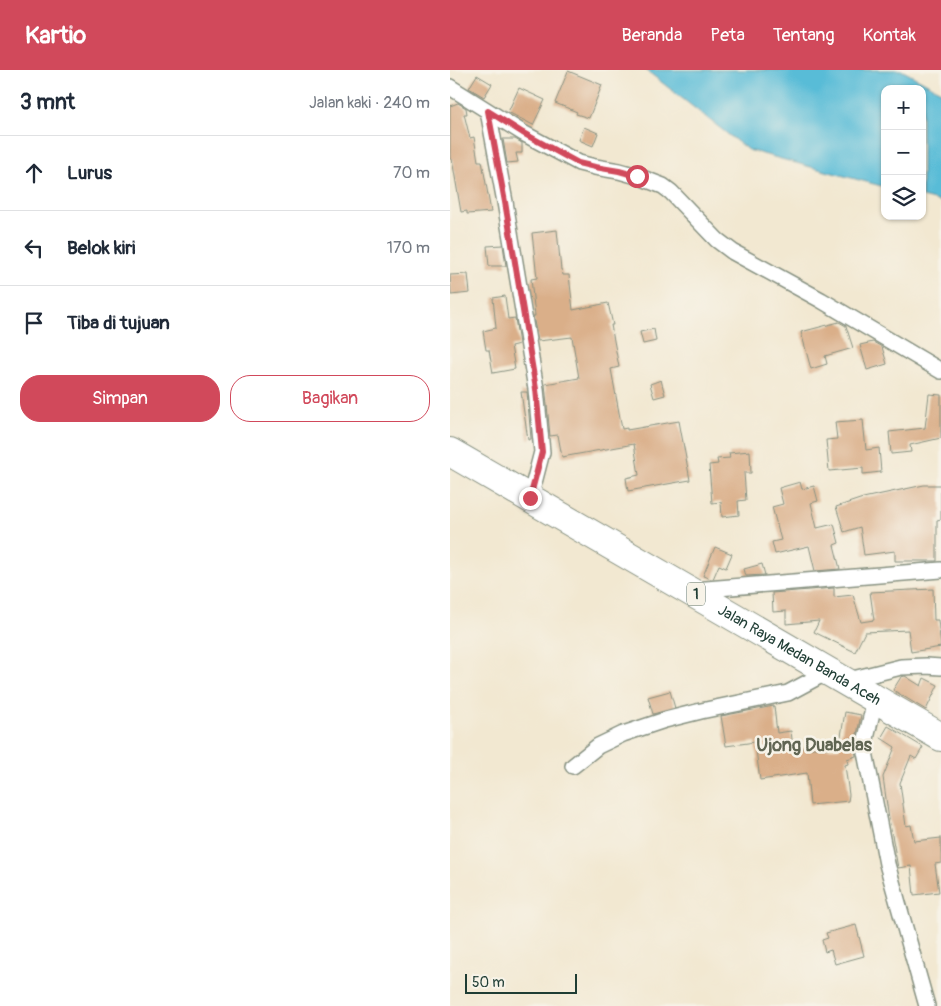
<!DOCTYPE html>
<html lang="id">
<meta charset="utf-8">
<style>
:root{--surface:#fff;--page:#f2f2f3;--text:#1f2937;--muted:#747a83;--line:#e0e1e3;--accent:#d1495b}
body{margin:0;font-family:Pangolin,sans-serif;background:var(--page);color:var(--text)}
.controls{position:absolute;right:15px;top:15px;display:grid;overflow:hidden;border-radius:10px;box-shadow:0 1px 4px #0004}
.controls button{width:45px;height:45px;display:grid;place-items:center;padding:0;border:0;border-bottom:1px solid var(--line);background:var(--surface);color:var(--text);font:25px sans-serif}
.scale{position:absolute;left:15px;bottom:12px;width:112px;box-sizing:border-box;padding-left:5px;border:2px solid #1f3d34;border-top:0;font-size:14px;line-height:18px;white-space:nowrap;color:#1f3d34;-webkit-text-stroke:4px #f7f3e8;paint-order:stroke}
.stop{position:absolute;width:15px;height:15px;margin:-11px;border:4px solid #d1495b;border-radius:50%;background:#fff}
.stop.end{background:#d1495b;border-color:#fff;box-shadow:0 1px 5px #0008}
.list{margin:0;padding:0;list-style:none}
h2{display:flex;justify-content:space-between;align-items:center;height:65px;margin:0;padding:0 20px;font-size:21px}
h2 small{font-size:16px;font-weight:400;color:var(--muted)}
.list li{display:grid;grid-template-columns:32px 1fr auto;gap:15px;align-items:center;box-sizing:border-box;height:75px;padding:0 20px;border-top:1px solid var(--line)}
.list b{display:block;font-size:19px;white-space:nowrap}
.list em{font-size:16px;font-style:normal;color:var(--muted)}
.actions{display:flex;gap:10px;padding:15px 20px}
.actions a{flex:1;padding:11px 0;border:1px solid var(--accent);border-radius:20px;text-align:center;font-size:18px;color:var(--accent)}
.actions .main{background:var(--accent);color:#fff}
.icon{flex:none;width:28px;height:28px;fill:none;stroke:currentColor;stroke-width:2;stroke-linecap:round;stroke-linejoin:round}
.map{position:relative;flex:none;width:491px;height:936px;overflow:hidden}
header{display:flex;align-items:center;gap:30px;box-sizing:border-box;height:70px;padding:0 25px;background:var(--accent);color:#fff}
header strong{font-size:24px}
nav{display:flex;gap:28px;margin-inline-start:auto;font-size:18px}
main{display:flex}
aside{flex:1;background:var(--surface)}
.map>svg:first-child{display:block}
</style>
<header>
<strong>Kartio</strong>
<nav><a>Beranda</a><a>Peta</a><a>Tentang</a><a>Kontak</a></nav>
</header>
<main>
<aside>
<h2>3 mnt<small>Jalan kaki · 240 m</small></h2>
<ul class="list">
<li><svg class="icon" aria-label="ahead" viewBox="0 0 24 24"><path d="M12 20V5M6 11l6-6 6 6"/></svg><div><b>Lurus</b></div><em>70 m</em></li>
<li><svg class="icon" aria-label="left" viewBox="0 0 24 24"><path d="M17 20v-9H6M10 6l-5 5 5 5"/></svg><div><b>Belok kiri</b></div><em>170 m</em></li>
<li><svg class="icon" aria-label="arrive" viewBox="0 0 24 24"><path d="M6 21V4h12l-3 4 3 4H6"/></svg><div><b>Tiba di tujuan</b></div></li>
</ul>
<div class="actions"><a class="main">Simpan</a><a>Bagikan</a></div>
</aside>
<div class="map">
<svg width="491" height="936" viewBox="0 0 491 936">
<rect width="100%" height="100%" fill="#f7f3e8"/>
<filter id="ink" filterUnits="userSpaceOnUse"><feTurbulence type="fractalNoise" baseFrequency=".02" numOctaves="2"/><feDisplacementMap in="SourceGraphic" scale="10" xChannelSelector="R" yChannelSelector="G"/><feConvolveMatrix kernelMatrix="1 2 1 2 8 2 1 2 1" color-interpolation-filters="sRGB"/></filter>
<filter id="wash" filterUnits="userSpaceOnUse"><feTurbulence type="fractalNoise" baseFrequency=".0096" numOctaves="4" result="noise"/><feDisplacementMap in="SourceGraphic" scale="20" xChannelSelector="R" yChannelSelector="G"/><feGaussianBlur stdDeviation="1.12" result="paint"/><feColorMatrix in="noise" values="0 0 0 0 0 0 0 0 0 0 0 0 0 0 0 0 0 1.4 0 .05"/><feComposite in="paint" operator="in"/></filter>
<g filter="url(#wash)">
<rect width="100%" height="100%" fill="#f2e8d1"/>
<path fill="#59bcd7" stroke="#3c7c86" d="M196 0H451L491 21V132L472 127V19H435V117L298 80Z"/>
<g id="blocks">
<path fill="#daaf89" d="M118 1 152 15 139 48 126 44 127 42 105 33Z
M27 5 42 14 34 27 19 18Z
M69 18 95 30 83 55 58 42Z
M8 33 16 38 17 44H14L20 68 24 67 28 91H32L41 142 17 144V141L11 142 2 89H0V36Z
M134 57 148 63 143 76 129 70Z
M53 69H65L72 73V83H66L68 92 57 93Z
M107 160 111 200H112L113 205H119L123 240 158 233 163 255H161L169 297 161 299 172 359 177 358V360L229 351 240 410 178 421 176 408 189 405 184 374 112 387 108 365 100 366 95 314 129 308 122 267 88 271 83 246H85L81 209 87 208 82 163Z
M53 175 56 196H39L37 176Z
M18 204 20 223 1 225 0 205Z
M55 226 58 249 65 248 69 274 61 276 65 299 43 303 39 280H36L33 261 46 258 43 228Z
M389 252 396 256 403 278 375 286 377 294 361 299 351 262Z
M204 259 206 271 193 274 190 262Z
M423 272 432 277 437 294 417 300 410 275Z
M211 310 215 325 204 328 200 314Z
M71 322H77L81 369 78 370Z
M479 324 491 325V368L460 375 461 382 441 384 439 362 475 358Z
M413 350 416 380 429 378 431 402 413 404V398L379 401 376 370 387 369 385 352Z
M300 381 301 403H294L296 430 288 431 289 445 272 447 271 432 262 433 259 395 268 394 267 389 280 388 279 383Z
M350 412 352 419 364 416 368 431 361 433 367 458 384 454 389 473 384 475 390 499 365 501 359 476 325 484 322 472 331 470 322 437 333 434 329 418Z
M474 415H491V449L487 450V491H445V481L414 485 410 457 394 462 386 437 413 428Z
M265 477 282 484 276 498 269 495 263 509H261L253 506Z
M312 494 315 505 296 506 294 499Z
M384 518V527L403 525 411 552 424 550 420 522 483 519 484 550H488L491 577 461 582 458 560 415 562 405 582 364 562 369 551 336 554V541L323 542 322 523Z
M455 606 471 616 474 608 488 615 476 640 443 620 451 607Z
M220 621 225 638 203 644 198 627Z
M324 636 327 663 341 661 343 678H389L395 642 411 645 406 669 399 668 402 678H405L406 686 397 689 398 694 395 695 399 725 398 731 360 735 357 703 310 710 305 672 276 676 271 646Z
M438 656 473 677 466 689 461 686 450 713 456 756 461 755 464 771 491 768V793L485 794 489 822 464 825 461 796 448 798 438 743 433 707 445 677 431 668Z
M406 855 414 886 385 894 381 880 375 882 372 870 378 868 376 863Z"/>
</g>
</g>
<g filter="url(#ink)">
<use href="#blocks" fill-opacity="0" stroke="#889282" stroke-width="1"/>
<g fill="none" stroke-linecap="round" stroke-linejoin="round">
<defs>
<path id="street" d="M0 17 73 63 129 93 145 97 169 101 187 106 213 116 221 122 267 170 283 182 371 230 491 301
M38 41 55 132 86 319 92 382 80 428
M244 520 491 500
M395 611 451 597 476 596 491 597
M425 630 414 677 437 794 477 936
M123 696 148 676 173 664 215 650 251 641 338 623 379 601"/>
<g id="highway">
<path id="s1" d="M0 382 491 667"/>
</g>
</defs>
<use href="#street" stroke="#889282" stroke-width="18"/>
<use href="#highway" stroke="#889282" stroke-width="30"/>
<use href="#street" stroke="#fff" stroke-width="15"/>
<use href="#highway" stroke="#fff" stroke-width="28"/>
</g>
</g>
<g fill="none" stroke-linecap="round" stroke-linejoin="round" filter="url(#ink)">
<path stroke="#d1495b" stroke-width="6" d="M80 428 92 382 86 319 55 132 38 41 73 63 128 93 145 97 169 101 187 106"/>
</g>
<g text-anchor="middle" stroke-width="5" stroke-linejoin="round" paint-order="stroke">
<rect fill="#f7f3e8" stroke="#60746a" stroke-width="1" x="237" y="512.5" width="18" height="23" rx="4"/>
<g font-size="14" font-weight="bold" fill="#1f3d34">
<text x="246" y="529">1</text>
</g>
<g font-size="15" fill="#1f3d34" stroke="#f7f3e8">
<text dy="5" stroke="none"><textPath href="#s1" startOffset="404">Jalan Raya Medan Banda Aceh</textPath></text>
</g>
<g font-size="18" font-weight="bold" fill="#606552" stroke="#f7f3e8">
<text x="364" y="681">Ujong Duabelas</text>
</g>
</g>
</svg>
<div class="controls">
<button>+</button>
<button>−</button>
<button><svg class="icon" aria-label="layers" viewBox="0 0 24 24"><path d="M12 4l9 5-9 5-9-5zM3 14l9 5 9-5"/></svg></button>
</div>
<div class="scale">50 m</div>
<div class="stop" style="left:187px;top:106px"></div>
<div class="stop end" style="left:80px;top:428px"></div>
</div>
</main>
